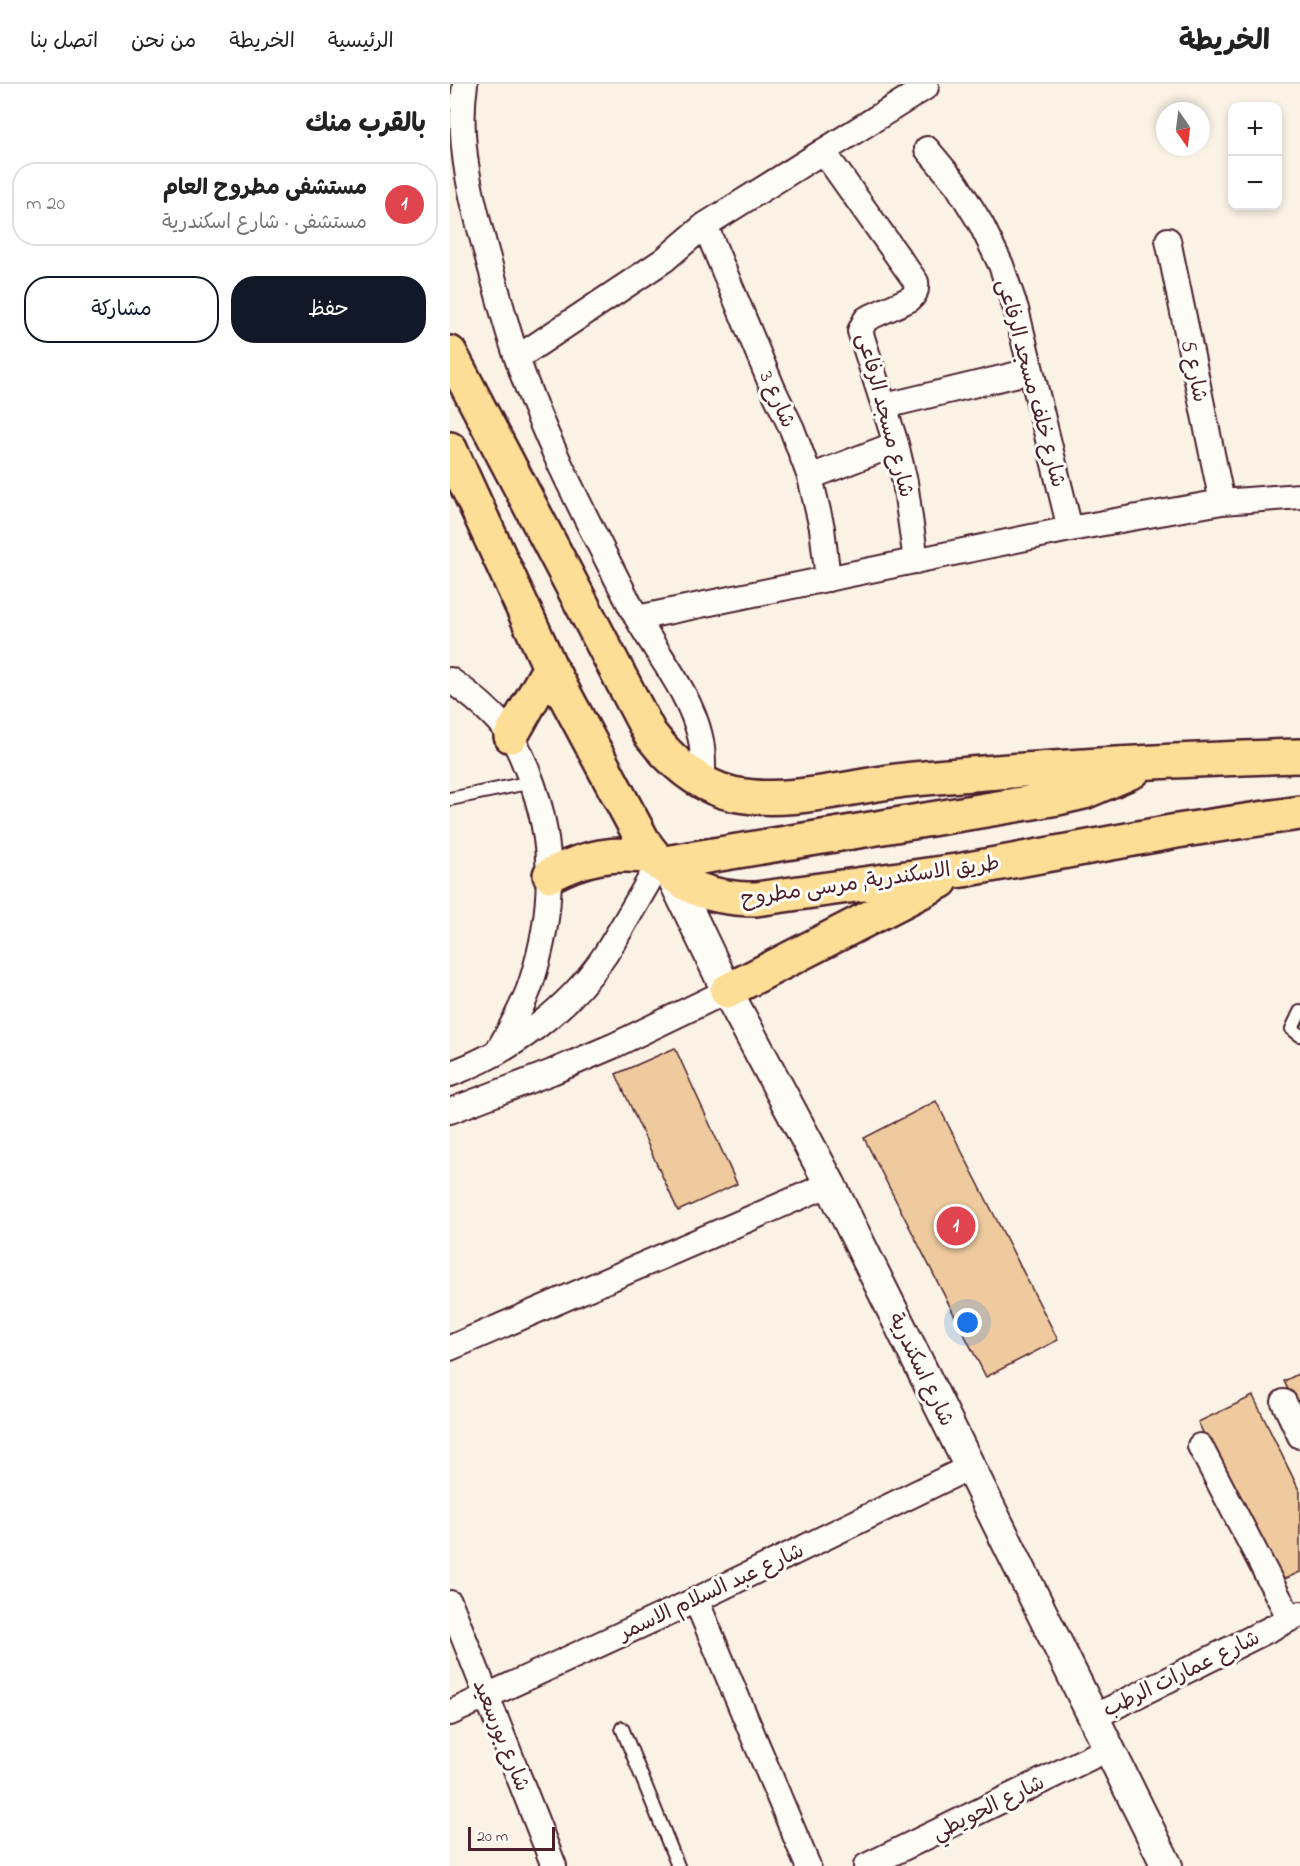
<!DOCTYPE html>
<html lang="ar">
<meta charset="utf-8">
<style>
:root{--surface:#fff;--page:#f2f2f2;--text:#222;--muted:#767676;--line:#e0e0e0;--accent:#111827}
body{margin:0;font-family:"Indie Flower","Playpen Sans Arabic",sans-serif;background:var(--page);color:var(--text);direction:rtl}
.controls{position:absolute;right:18px;top:18px;display:grid;overflow:hidden;border-radius:12px;box-shadow:0 3px 9px #0003}
.controls button{width:54px;height:54px;display:grid;place-items:center;padding:0;border:0;border-bottom:2px solid var(--line);background:var(--surface);color:var(--text);font:30px sans-serif}
.compass{position:absolute;left:706px;top:18px;width:54px;height:54px;border-radius:50%;background:var(--surface);box-shadow:0 3px 9px #0003;rotate:166deg}
.scale{position:absolute;left:18px;bottom:15px;width:87px;box-sizing:border-box;padding-left:6px;border:3px solid #4a1f2b;border-top:0;font-size:16px;line-height:21px;white-space:nowrap;color:#4a1f2b;-webkit-text-stroke:4px #fdfcf7;paint-order:stroke}
.you{position:absolute;left:518px;top:1239px;width:21px;height:21px;margin:-15px;border:4px solid #fff;border-radius:50%;background:#1a73e8;box-shadow:0 0 0 9px #1a73e833}
.badge{display:grid;place-items:center;width:39px;height:39px;border-radius:50%;background:var(--accent);color:#fff;font-size:20px;font-weight:700}
.pin{position:absolute;translate:-50% -50%;border:3px solid #fff;box-shadow:0 2px 6px #0006}
.list{margin:0;padding:0;list-style:none}
h2{display:flex;justify-content:space-between;align-items:center;height:78px;margin:0;padding:0 24px;font-size:26px}
h2 small{font-size:20px;font-weight:400;color:var(--muted)}
.list li{display:grid;grid-template-columns:39px 1fr auto;gap:18px;align-items:center;box-sizing:border-box;height:84px;margin:0 12px 12px;padding:0 12px;border:2px solid var(--line);border-radius:24px}
.list b{display:block;font-size:22px;white-space:nowrap}
.list p{margin:0;font-size:20px;white-space:nowrap;color:var(--muted)}
.list em{font-size:20px;font-style:normal;color:var(--muted)}
.actions{display:flex;gap:12px;padding:18px 24px}
.actions a{flex:1;padding:14px 0;border:2px solid var(--accent);border-radius:24px;text-align:center;font-size:21px;color:var(--accent)}
.actions .main{background:var(--accent);color:#fff}
.map{position:relative;flex:none;width:850px;height:1782px;overflow:hidden;direction:ltr}
header{display:flex;align-items:center;gap:36px;box-sizing:border-box;height:84px;padding:0 30px;background:var(--surface);border-bottom:2px solid var(--line)}
header strong{font-size:28px}
nav{display:flex;gap:33px;margin-inline-start:auto;font-size:21px}
main{display:flex}
aside{flex:1;background:var(--surface)}
.map>svg:first-child{display:block}
</style>
<header>
<strong>الخريطة</strong>
<nav><a>الرئيسية</a><a>الخريطة</a><a>من نحن</a><a>اتصل بنا</a></nav>
</header>
<main>
<div class="map">
<svg width="850" height="1782" viewBox="0 0 850 1782">
<rect width="100%" height="100%" fill="#faf2e5"/>
<filter id="ink" filterUnits="userSpaceOnUse"><feTurbulence type="fractalNoise" baseFrequency=".0167" numOctaves="2"/><feDisplacementMap in="SourceGraphic" scale="12" xChannelSelector="R" yChannelSelector="G"/><feConvolveMatrix kernelMatrix="1 2 1 2 8 2 1 2 1" color-interpolation-filters="sRGB"/></filter>
<g filter="url(#ink)">
<path fill="#eeca9e" stroke="#4a1f2b" stroke-width="1.5" d="M225 964 287 1100 228 1127 166 990Z
M486 1017 608 1256 536 1293 414 1054Z
M850 1289V1331L834 1297Z
M803 1312 850 1408V1488L826 1499 748 1338Z"/>
<g fill="none" stroke-linecap="round" stroke-linejoin="round">
<defs>
<path id="service" d="M0 715 82 698
M850 928 842 945 850 951
M172 1644 228 1782"/>
<path id="minor" d="M15 0C6 60 23 121 39 178 48 210 56 243 67 274 96 361 141 443 182 525 204 567 239 606 250 652 254 667 253 683 253 697
M477 65 507 101 531 140 551 181 566 225 620 445
M373 67 466 198C467 205 466 210 460 215L416 235 410 247 446 360 455 398 466 477
M255 141 323 305 342 345 360 393 372 444 378 495
M718 156 772 418
M67 274 214 176 255 141 476 3
M435 322 581 287
M360 393 446 360
M187 534 620 445 772 418 850 412
M0 596C22 611 44 630 60 651 68 661 73 676 78 688 106 757 104 829 81 899 73 923 60 946 47 968
M0 990C62 967 118 926 155 871 174 841 191 810 209 780
M0 1027 102 988 163 962 277 907
M0 1264 380 1100
M834 1318 850 1352
M750 1362 840 1535
M246 1516 358 1782
M0 1519 104 1782
M0 1629 246 1516 520 1383
M644 1633 850 1530
M416 1782 660 1664"/>
<path id="tertiary" d="M221 790 277 907 380 1100 717 1782"/>
<path id="primary" d="M0 269 200 650C221 677 248 702 283 710 340 722 406 700 464 695 592 683 721 676 850 672
M0 365 100 583 193 757C222 800 254 815 306 815L513 786 727 747 850 729
M61 652 100 583
M209 780 608 714 634 708 683 687
M100 791C137 772 163 768 203 773
M277 907 491 797"/>
</defs>
<use href="#service" stroke="#4a1f2b" stroke-width="16"/>
<use href="#minor" stroke="#4a1f2b" stroke-width="28"/>
<use href="#tertiary" stroke="#4a1f2b" stroke-width="34"/>
<use href="#primary" stroke="#4a1f2b" stroke-width="38"/>
<use href="#service" stroke="#fdfcf7" stroke-width="12"/>
<use href="#minor" stroke="#fdfcf7" stroke-width="24"/>
<use href="#tertiary" stroke="#fdfcf7" stroke-width="30"/>
<use href="#primary" stroke="#fcde96" stroke-width="33"/>
</g>
</g>
<g text-anchor="middle" stroke-width="6" stroke-linejoin="round" paint-order="stroke">
<g font-size="21" fill="#4a1f2b" stroke="#fdfcf7">
<text transform="translate(745 287) rotate(78)" y="7">شارع 5</text>
<text transform="translate(582 299) rotate(75)" y="7">شارع خلف مسجد الرفاعى</text>
<text transform="translate(328 315) rotate(66)" y="7">شارع 3</text>
<text transform="translate(436 331) rotate(75)" y="7">شارع مسجد الرفاعى</text>
<text transform="translate(420 796) rotate(-8)" y="7">طريق الاسكندرية, مرسى مطروح</text>
<text transform="translate(472 1285) rotate(64)" y="7">شارع اسكندرية</text>
<text transform="translate(261 1507) rotate(-25)" y="7">شارع عبد السلام الاسمر</text>
<text transform="translate(731 1589) rotate(-26)" y="7">شارع عمارات الرطب</text>
<text transform="translate(52 1651) rotate(68)" y="7">شارع بورسعيد</text>
<text transform="translate(538 1723) rotate(-26)" y="7">شارع الحويطي</text>
</g>
</g>
</svg>
<div class="controls">
<button>+</button>
<button>−</button>
</div>
<svg class="compass" viewBox="-18 -18 36 36"><path d="M0-13l5 13h-10z" fill="#e53935"/><path d="M0 13l5-13h-10z" fill="#767676"/></svg>
<div class="scale">20 m</div>
<div class="you"></div>
<div class="pin badge" style="left:506px;top:1142px;background:#e0444e">1</div>
</div>
<aside>
<h2>بالقرب منك<small></small></h2>
<ul class="list">
<li><span class="badge" style="background:#e0444e">1</span><div><b>مستشفى مطروح العام</b><p>مستشفى · شارع اسكندرية</p></div><em>20 m</em></li>
</ul>
<div class="actions"><a class="main">حفظ</a><a>مشاركة</a></div>
</aside>
</main>
